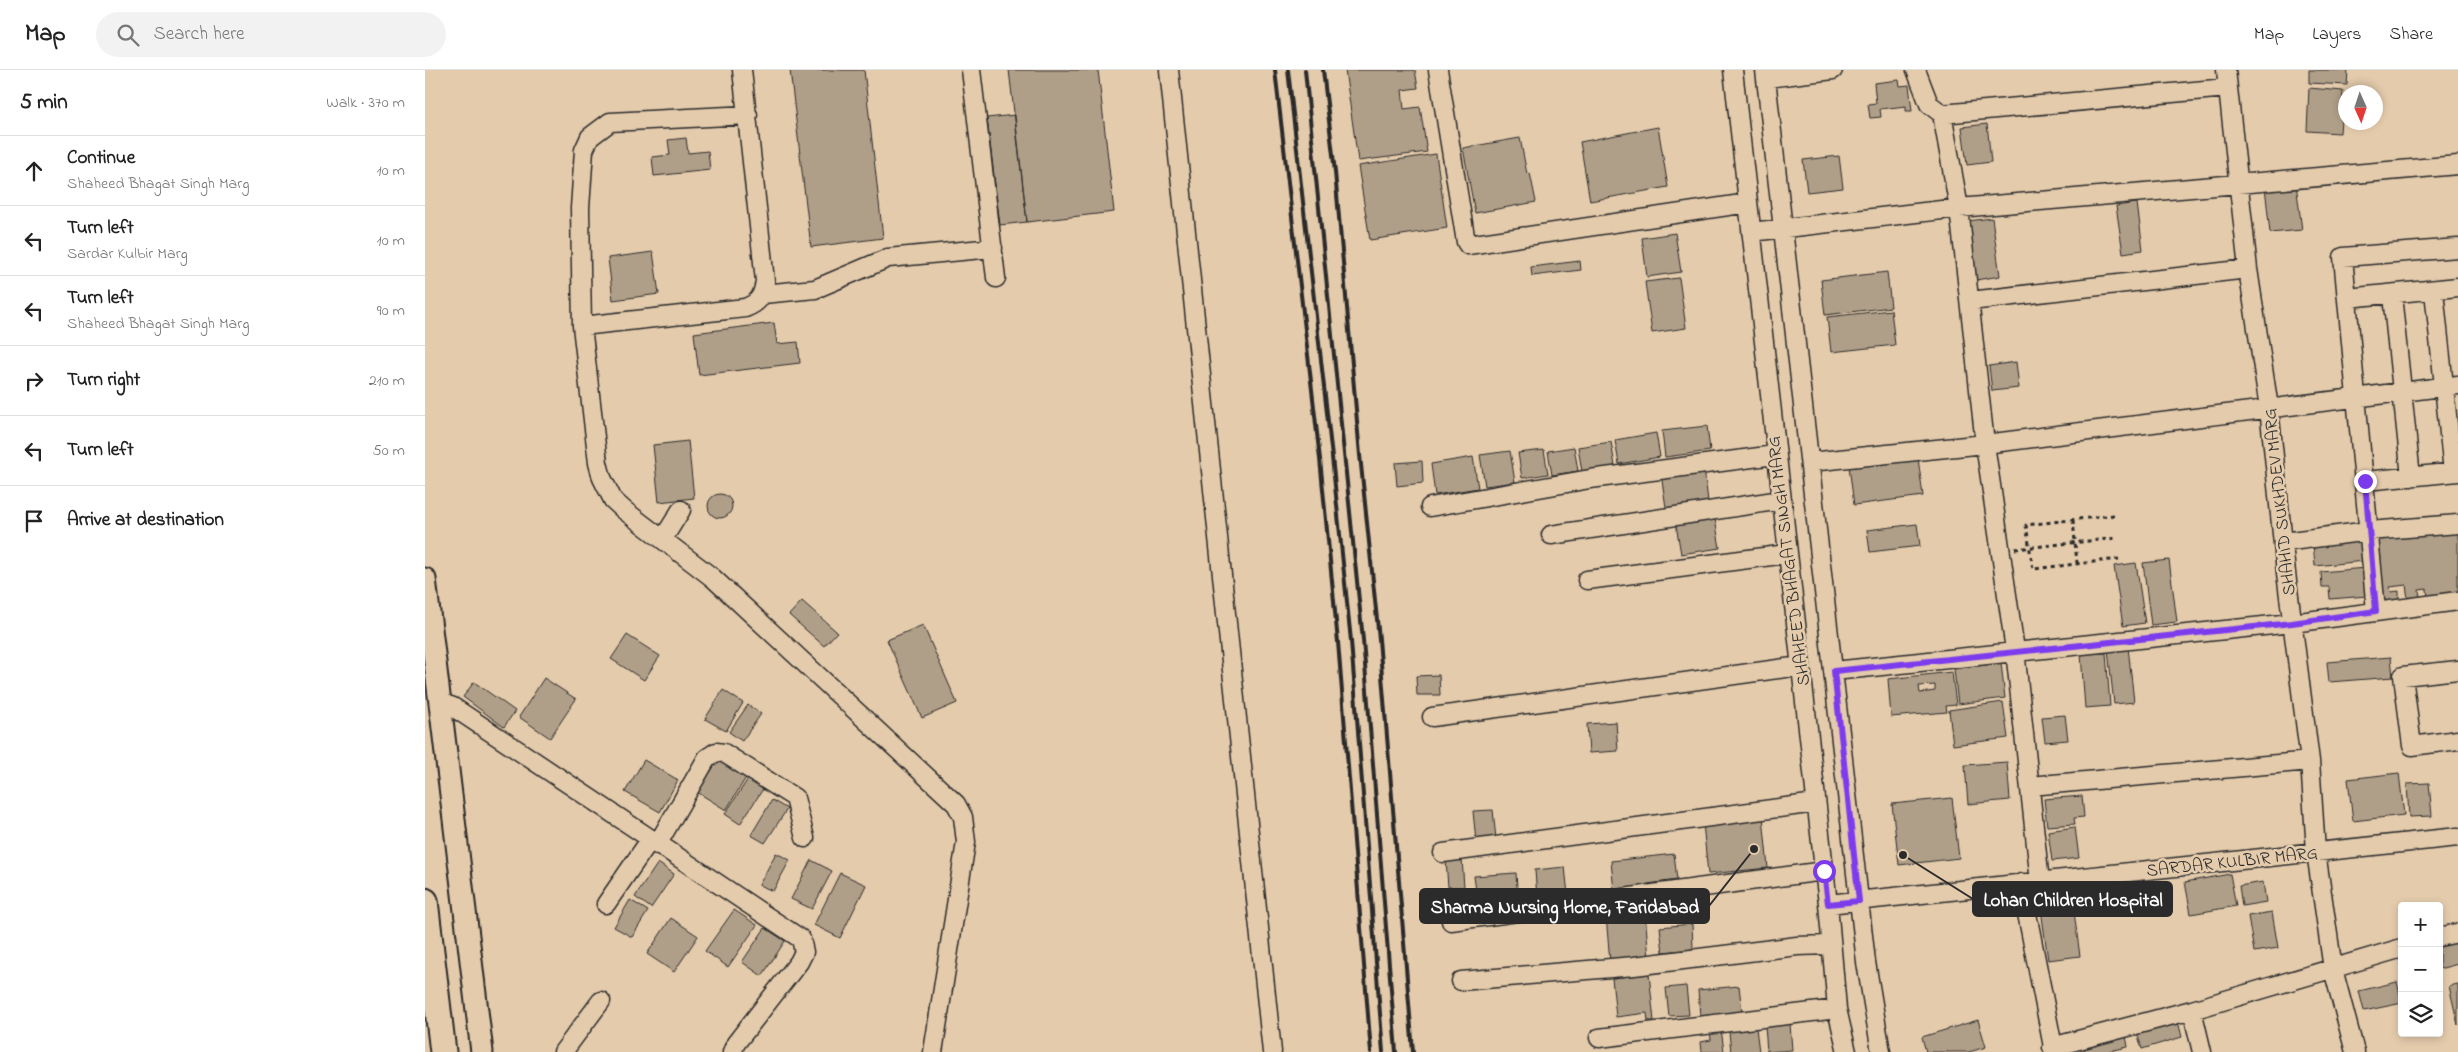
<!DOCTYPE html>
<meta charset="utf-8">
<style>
:root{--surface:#fff;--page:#f2f2f2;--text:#222;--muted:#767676;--line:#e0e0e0}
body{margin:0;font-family:"Indie Flower",sans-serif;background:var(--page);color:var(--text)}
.controls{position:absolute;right:15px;bottom:15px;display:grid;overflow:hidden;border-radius:5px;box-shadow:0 2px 8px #0003}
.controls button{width:45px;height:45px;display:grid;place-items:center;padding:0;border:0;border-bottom:1px solid var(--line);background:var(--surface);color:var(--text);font:25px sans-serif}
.compass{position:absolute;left:1913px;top:15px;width:45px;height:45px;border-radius:50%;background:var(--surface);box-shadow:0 2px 8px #0003;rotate:177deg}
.stop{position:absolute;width:15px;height:15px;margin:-11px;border:4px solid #7c3aed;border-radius:50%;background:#fff}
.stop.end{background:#7c3aed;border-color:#fff;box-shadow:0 1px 5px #0008}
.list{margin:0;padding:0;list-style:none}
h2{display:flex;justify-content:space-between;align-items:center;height:65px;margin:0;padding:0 20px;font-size:21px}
h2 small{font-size:16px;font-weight:400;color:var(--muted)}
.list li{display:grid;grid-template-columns:32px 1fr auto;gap:15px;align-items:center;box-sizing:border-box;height:70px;padding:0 20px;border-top:1px solid var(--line)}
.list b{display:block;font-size:19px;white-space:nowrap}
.list p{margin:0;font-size:16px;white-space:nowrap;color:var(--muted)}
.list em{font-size:16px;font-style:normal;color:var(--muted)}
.icon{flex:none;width:28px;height:28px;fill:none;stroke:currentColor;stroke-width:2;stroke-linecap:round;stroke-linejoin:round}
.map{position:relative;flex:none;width:2033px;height:982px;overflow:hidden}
header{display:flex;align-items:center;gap:30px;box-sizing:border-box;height:70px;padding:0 25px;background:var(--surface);border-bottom:1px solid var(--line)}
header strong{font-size:24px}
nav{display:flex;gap:28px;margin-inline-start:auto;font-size:18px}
.search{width:350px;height:45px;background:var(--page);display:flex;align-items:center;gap:12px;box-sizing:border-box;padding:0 18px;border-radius:28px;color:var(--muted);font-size:19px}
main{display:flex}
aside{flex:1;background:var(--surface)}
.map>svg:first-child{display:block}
</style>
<header>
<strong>Map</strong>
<div class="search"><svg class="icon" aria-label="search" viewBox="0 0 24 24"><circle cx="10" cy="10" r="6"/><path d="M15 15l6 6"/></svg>Search here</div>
<nav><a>Map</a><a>Layers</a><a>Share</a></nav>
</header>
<main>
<aside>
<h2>5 min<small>Walk · 370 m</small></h2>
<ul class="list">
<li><svg class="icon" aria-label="ahead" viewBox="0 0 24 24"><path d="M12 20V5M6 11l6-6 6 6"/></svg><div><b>Continue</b><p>Shaheed Bhagat Singh Marg</p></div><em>10 m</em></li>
<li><svg class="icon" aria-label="left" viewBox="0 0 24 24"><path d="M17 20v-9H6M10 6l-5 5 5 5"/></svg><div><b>Turn left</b><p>Sardar Kulbir Marg</p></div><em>10 m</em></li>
<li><svg class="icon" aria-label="left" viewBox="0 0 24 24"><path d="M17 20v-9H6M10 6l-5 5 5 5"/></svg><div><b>Turn left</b><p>Shaheed Bhagat Singh Marg</p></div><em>90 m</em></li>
<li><svg class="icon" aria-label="right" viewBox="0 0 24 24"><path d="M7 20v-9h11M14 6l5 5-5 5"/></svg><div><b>Turn right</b></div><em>210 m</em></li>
<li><svg class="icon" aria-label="left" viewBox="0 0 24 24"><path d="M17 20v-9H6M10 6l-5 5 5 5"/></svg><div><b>Turn left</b></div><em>50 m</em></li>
<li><svg class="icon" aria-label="arrive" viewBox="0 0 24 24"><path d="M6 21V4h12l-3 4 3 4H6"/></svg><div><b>Arrive at destination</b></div></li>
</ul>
</aside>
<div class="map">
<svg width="2033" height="982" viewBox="0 0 2033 982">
<rect width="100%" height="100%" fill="#e4cbac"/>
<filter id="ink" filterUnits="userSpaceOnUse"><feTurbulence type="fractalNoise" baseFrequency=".02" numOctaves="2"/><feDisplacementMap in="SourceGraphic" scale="10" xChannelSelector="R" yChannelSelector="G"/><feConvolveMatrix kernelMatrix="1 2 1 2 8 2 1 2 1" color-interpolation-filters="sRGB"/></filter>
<g filter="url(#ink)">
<path fill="#b09f88" stroke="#2b2b2b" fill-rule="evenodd" d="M365 0H439L458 168 386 177Z
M584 0H673L689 142 602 152Z
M920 0H990L993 18 977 20 979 39 995 37 1002 82 933 91Z
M1884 0H1923L1922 15 1884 13Z
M1474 10 1475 16 1484 15 1487 41H1481V36L1455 39 1456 47 1445 48 1443 34 1451 33 1449 13Z
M1884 18 1918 21 1915 63 1882 61Z
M590 45 602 152 575 155 562 48Z
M1562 54 1566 92 1542 95 1537 57Z
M1233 57 1243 117 1165 131 1155 72Z
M261 68 263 83 283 81 285 100 229 106 227 87 245 85 243 70Z
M1095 68 1102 104 1105 103 1111 132 1050 143 1038 78Z
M1011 84 1022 158 945 170 933 96Z
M1414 86 1418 118 1382 122 1378 90Z
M1871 114 1877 160 1845 163 1840 117Z
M1712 133 1718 180 1698 183 1691 136Z
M1567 148 1575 206 1551 210 1543 151Z
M1250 163 1256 202 1222 207 1217 168Z
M228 182 234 224 188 230 183 188Z
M1155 191 1156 200 1107 206 1106 197Z
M1462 202 1466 237 1400 245 1396 210Z
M1254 208 1261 258 1227 263 1220 212Z
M1466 240 1470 275 1406 282 1402 247Z
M349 253 352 274 373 272 375 293 274 305 269 263Z
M1591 292 1594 318 1567 321 1564 296Z
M1282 356 1285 381 1240 387 1237 361Z
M1231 363 1235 387 1194 394 1190 370Z
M263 371 269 428 234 432 228 375Z
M1186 372 1190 396 1157 402 1153 377Z
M1149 377 1153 401 1127 405 1123 381Z
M1119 380 1123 404 1097 408 1093 383Z
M1085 381 1090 412 1060 416 1055 385Z
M1048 387 1053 418 1010 425 1006 394Z
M1493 388 1498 426 1429 435 1424 396Z
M997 391 998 413 972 416 970 393Z
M1279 399 1284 439 1242 444 1236 404Z
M283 436a12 12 0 1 1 24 0a12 12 0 1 1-24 0Z
M1289 443 1295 478 1256 484 1250 449Z
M1492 454 1495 476 1445 482 1442 460Z
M2033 460V523L2003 527 2002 519 1994 520 1995 528 1983 529 1981 515 1965 517 1966 522 1974 521V530L1960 532 1952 490H1956L1954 478H1951L1950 470Z
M1937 468 1939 491 1890 496 1888 473Z
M1744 490 1752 552 1726 555 1718 493Z
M1711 493 1720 553 1698 556 1689 496Z
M1940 498 1942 526 1905 529 1904 517H1897L1896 502Z
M377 531 412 562 399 576 364 545Z
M498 555 532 633 497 648 462 570Z
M202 565 235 586 219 610 186 589Z
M1703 577 1709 632 1689 634 1683 580Z
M1681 583 1685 636 1660 638 1656 584Z
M1966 587 1968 607 1904 612 1902 592Z
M1576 593 1580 628 1533 634 1529 599Z
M1527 602 1531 635 1521 636 1522 642 1466 647 1463 609ZM1510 615V621L1495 623 1494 616Z
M1014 605 1015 625H992L991 606Z
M119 608 151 629 125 668 94 647Z
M49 612 90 641 79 657 38 627Z
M298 620 318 633 301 661 280 649Z
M1578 632 1583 668 1528 675 1524 640Z
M323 635 336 644 317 671 304 662Z
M1640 645 1643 670 1620 672 1617 647Z
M1191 652 1193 681 1164 683 1162 654Z
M294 689 322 706 301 740 272 722Z
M219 690 253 710 235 742 200 722Z
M1582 692 1585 730 1543 734 1540 695Z
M1974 703 1979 745 1928 751 1923 709Z
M323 709 338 719 315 754 300 744Z
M2004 713 2007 746 1984 747 1982 714Z
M1657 726 1659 747 1649 748 1650 754 1622 756 1619 729Z
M1527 728 1534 788 1474 795 1467 734Z
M347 730 362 739 340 773 326 765Z
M1068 740 1071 769 1051 771 1048 741Z
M1338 747 1343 798 1283 804 1278 753Z
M1650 757 1654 788 1627 791 1623 761Z
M351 783 365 790 348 821 334 815Z
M1249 784 1252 810 1222 814 1223 817 1189 821 1186 791Z
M1037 789 1039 817H1023L1021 790Z
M386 790 407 801 387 839 366 829Z
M233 793 249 804 226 838 210 827Z
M1140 797 1143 825 1112 828 1110 800Z
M415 803 441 815 415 868 389 855Z
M1091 803 1093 832 1053 836 1049 806Z
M1805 804 1811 836 1766 844 1760 812Z
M1838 812 1841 832 1817 836 1814 816Z
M205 830 223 841 207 867 189 857Z
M1219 831 1224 889 1185 892 1180 834Z
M1648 835 1655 886 1623 890 1616 839Z
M309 840 332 855 303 897 280 881Z
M1847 842 1853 878 1829 882 1823 846Z
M246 848 273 866 249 902 222 884Z
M1267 854 1268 879 1238 882 1235 857Z
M340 858 360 871 337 906 317 892Z
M2033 865V894L2014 899V870Z
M1224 904 1229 951H1223L1222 943 1191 947 1187 908Z
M1972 912 1977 933 1939 941 1934 921Z
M2033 914V955L2024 916Z
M1261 916 1264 945 1244 946 1241 918Z
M1314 916 1317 942 1275 946 1273 920Z
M1751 944 1757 967 1717 979 1710 956Z
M1553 950 1561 977 1544 982H1501L1497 967Z
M1365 954 1367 980 1342 982 1340 955Z
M1296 958 1299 982H1277L1276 972 1286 970 1285 959Z
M1331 958 1334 982H1306L1304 962Z
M1700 960 1703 977 1680 982H1660L1657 969Z"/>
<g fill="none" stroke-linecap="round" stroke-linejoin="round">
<defs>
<path id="minor" d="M546 0 571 208
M744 0 847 982
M1013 0 1041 172 1043 175 1323 133
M1308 0 1403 834 1412 939 1422 982
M1340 0 1441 892 1456 982
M1491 0 1504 34 1517 44 1534 138 1560 374 1590 580 1615 812
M1801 0 1823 199 1844 338 1861 503 1885 691 1891 782 1908 899 1930 982
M1342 8 1408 0
M1517 44 1802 18
M323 45 185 52 165 67 159 80 155 138 157 256 173 393 177 408 188 430 199 440 288 508 531 734 538 747 541 772 508 982
M1326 162 1534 138 2033 95
M2009 221 2028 402
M338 224 390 219 463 188 568 178
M1967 225 1986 407
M1922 228 2033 217
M1545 231 1823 199
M157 256 320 238C334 233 338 226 340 211L317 0
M1385 392 1560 374 2033 315
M1940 411 2033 402
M1005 437 1165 409 1350 385
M1126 465 1356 430
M238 469 256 440
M1858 472 1944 461 2033 454
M1162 510 1362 484
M1951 541 1918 187 2033 178
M2033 600 1978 606 1987 676 2033 670
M1409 601 1867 553 2033 531
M14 632 28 637 376 869 379 882 374 892 311 973 307 982
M1007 647 1375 596
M1605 716 1885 691
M232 775 282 688 291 682 299 683 370 728 380 768
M1018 783 1391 733
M1596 813 1629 982
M181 834 225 770
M1403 834 2033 767
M1026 851 1399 801
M2014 867 2033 863
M1036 911 1209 896 1372 876 1405 875
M1767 940 1777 982
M1174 968 1412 939
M1627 977 1767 940 1977 878
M138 982 176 931"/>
<path id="major" d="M0 509 57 982"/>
<path id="highway" d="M0 831 18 982"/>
</defs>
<use href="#minor" stroke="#2b2b2b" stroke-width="21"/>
<use href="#major" stroke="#2b2b2b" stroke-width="25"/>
<use href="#highway" stroke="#2b2b2b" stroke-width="29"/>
<path stroke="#2b2b2b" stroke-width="3" stroke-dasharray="4 4" stroke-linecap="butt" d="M1689 445 1601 455 1608 499 1694 489
M1648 450 1652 493
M1590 479 1692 468"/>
<use href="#minor" stroke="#e4cbac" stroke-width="18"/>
<use href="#major" stroke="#e4cbac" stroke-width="21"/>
<use href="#highway" stroke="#e4cbac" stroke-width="25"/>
<path stroke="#2b2b2b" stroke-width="4" d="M850 0 895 389 913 572 946 982
M863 0 907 387 926 571 958 982
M880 0 938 570 971 982
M898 0 910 102 935 385 954 569 988 982"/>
</g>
</g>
<g fill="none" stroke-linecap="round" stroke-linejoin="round" filter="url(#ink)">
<path stroke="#7c3aed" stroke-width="6" d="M1399 801 1403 834 1434 831 1409 601 1867 553 1951 541 1940 411"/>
</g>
<g text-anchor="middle" stroke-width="5" stroke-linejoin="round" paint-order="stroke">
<g font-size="18" fill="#2b2b2b" stroke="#e4cbac">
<text transform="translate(1854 432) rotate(-96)" y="6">SHAHID SUKHDEV MARG</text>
<text transform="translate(1363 491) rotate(-97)" y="6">SHAHEED BHAGAT SINGH MARG</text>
<text transform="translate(1807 791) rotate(-6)" y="6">SARDAR KULBIR MARG</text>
</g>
</g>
<path fill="none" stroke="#2b2b2b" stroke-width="2" d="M1478 785L1548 829M1329 779L1284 836"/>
<g fill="#2b2b2b" stroke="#e4cbac" stroke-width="2">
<circle cx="1478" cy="785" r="5"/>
<circle cx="1329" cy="779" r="5"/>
</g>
<g fill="#2b2b2b" stroke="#2b2b2b" stroke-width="2">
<rect x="1548" y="812" width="199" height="34" rx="5"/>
<rect x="995" y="819" width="289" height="34" rx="5"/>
</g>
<g font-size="19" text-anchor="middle" font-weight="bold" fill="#fff">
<text x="1648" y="836">Lohan Children Hospital</text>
<text x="1140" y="843">Sharma Nursing Home, Faridabad</text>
</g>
</svg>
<div class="controls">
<button>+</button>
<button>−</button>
<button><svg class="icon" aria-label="layers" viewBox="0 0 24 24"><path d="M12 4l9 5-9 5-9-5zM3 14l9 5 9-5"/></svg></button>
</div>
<svg class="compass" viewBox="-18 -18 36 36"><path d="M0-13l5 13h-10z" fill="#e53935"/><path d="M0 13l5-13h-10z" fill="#767676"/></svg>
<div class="stop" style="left:1399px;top:801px"></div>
<div class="stop end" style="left:1940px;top:411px"></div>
</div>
</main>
